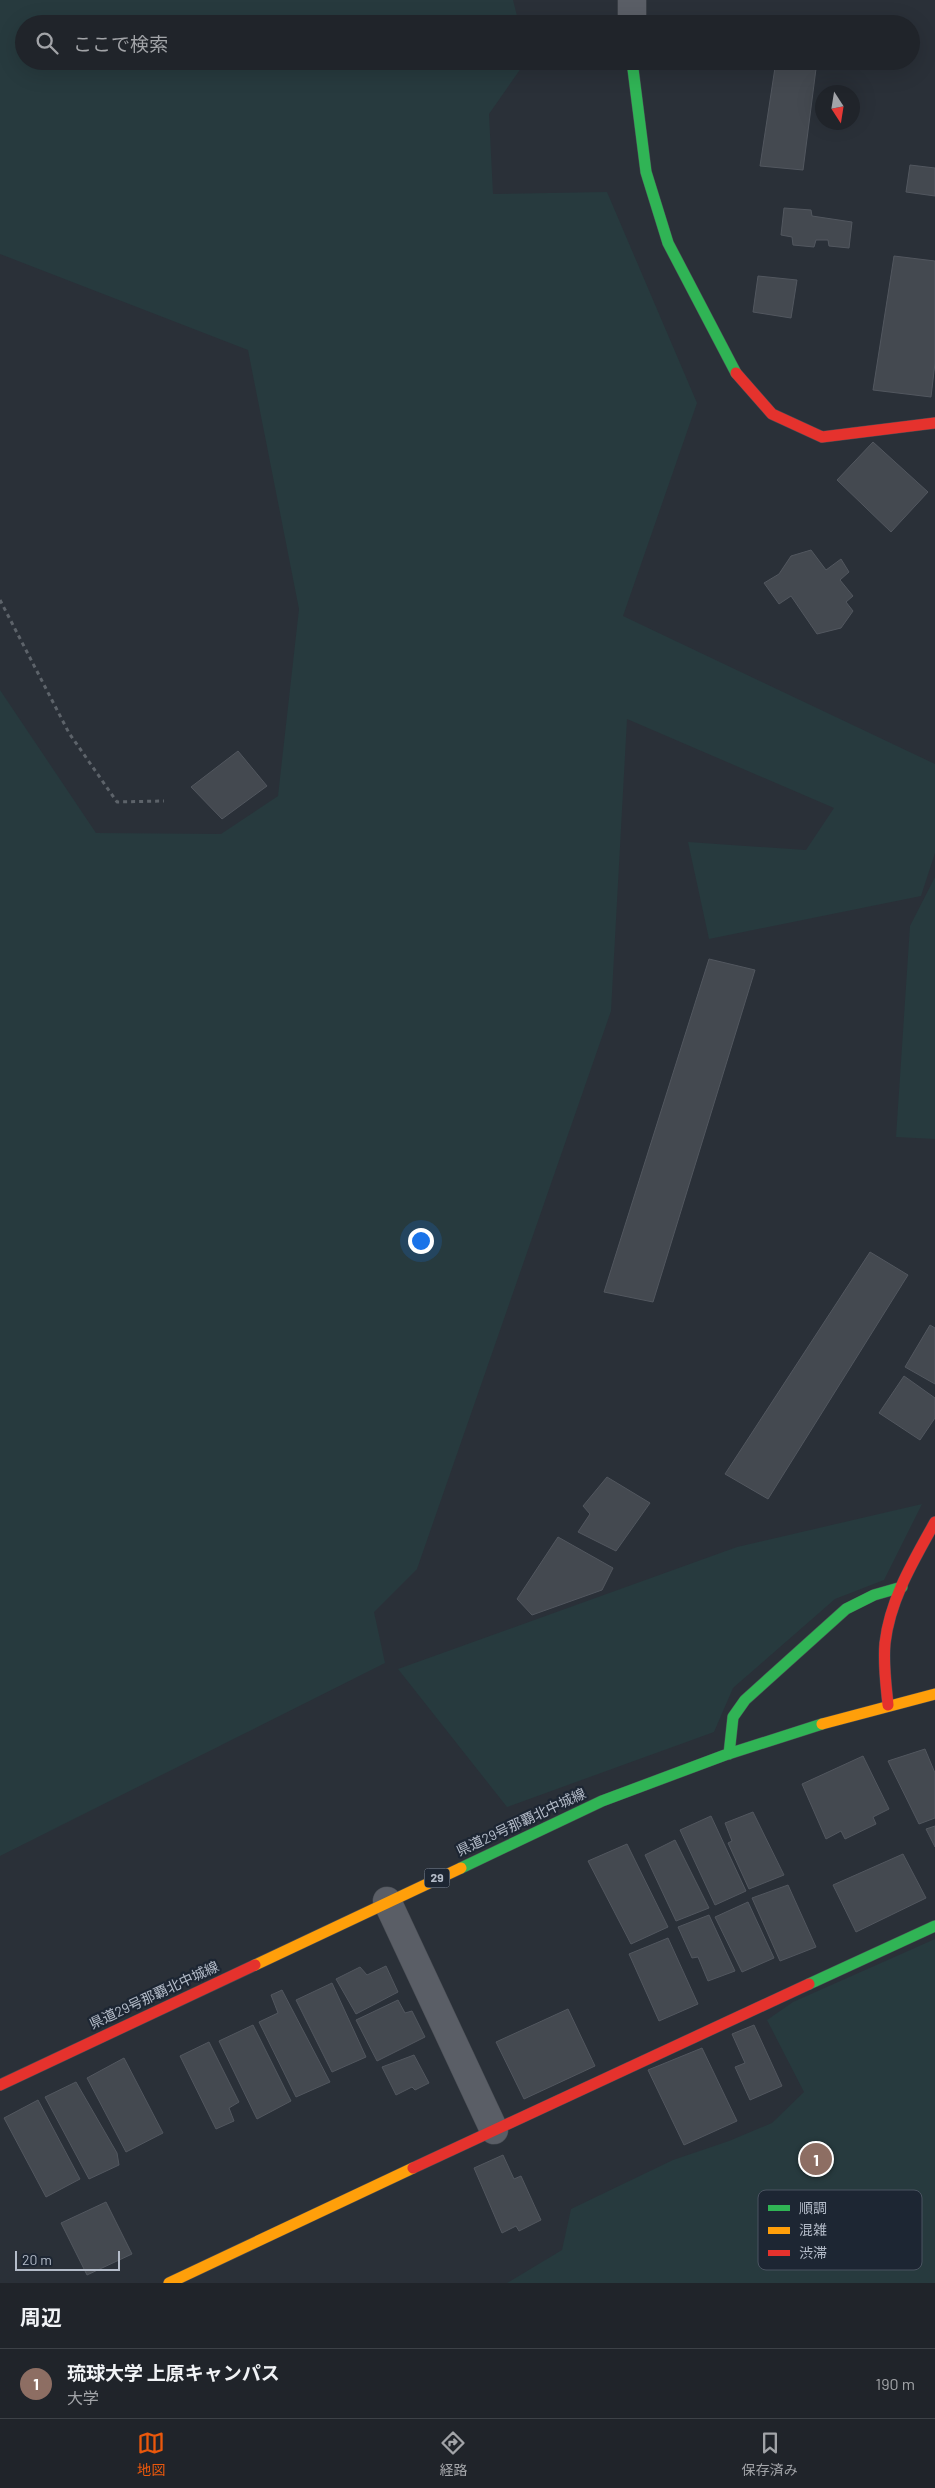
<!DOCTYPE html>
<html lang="ja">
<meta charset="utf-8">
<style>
:root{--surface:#20242a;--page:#2d3036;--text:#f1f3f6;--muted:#a2a4a8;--line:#3d4147;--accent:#ea580c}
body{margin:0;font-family:Barlow,"Noto Sans JP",sans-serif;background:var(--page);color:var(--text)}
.compass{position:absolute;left:815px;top:85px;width:45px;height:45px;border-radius:50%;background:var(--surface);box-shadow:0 5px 20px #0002;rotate:168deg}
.scale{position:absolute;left:15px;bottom:12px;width:105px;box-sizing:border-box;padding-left:5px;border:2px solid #b4bcc9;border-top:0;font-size:14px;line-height:18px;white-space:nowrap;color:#b4bcc9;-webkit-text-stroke:4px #1d2633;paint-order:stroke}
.you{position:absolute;left:420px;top:1240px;width:18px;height:18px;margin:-12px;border:4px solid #fff;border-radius:50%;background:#1a73e8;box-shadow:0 0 0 8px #1a73e833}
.badge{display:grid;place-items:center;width:32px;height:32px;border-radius:50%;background:var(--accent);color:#fff;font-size:16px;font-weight:700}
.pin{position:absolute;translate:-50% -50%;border:2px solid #fff;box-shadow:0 1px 5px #0006}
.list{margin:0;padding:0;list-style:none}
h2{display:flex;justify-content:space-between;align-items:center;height:65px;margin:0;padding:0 20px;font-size:21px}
h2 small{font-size:16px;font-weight:400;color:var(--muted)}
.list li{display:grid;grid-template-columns:32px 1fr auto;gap:15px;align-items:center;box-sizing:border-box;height:70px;padding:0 20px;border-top:1px solid var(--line)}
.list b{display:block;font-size:19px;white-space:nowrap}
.list p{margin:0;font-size:16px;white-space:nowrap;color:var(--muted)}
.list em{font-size:16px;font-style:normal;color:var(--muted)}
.icon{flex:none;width:28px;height:28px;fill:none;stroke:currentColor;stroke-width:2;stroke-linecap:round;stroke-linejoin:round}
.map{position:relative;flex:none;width:935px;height:2283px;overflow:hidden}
.search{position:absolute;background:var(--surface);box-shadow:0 5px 20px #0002;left:15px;right:15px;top:15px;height:55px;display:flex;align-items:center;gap:12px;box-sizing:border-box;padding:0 18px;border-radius:28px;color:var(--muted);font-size:19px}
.sheet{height:135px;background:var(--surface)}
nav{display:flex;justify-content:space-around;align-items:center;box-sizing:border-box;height:70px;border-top:1px solid var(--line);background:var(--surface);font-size:14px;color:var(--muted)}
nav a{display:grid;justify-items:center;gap:2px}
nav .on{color:var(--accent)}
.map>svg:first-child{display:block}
</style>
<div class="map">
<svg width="935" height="2283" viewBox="0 0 935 2283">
<rect width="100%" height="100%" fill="#2a3038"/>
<path fill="#273a3e" d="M0 0H513L519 24H24V61H526L489 114 493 194 607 192 697 403 623 616 935 764V853L921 896 709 939 688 842 806 850 834 808 627 719 611 1011 417 1569 374 1612 385 1663 0 1856V690L96 833 221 834 278 796 299 609 248 350 0 254Z
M935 877V1139L896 1137 910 926Z
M922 1504 884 1580 835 1599 733 1688 714 1732 507 1807 398 1669 737 1547Z
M935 1939V2283H507L562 2250 571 2209 673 2160 729 2141 772 2123 804 2092 767 2020 793 2002Z"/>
<path fill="#444950" stroke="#52575f" d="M776 61H817L803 170 760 166Z
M910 165 935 168V196L906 192Z
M784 208 811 210 812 216 852 222 849 248 829 246 828 240H816L814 247 793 245 792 237 781 235Z
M894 256 935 261V363L931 397 873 390Z
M758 276 797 280 791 318 753 312Z
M873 442 928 492 891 532 837 480Z
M811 550 826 570 841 559 849 572 840 580 853 596 846 602 853 611 841 628 817 634 791 596 779 604 764 583 779 574 791 556Z
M238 751 267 786 222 819 191 787Z
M709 959 755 970 653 1302 604 1292Z
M870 1252 908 1275 768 1499 725 1474Z
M930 1325 935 1328V1384L905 1367Z
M904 1376 935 1398V1418L920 1440 879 1413Z
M607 1477 650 1503 616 1551 578 1532 590 1514 583 1506Z
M558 1537 613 1568 602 1590 532 1615 517 1599Z
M925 1749 935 1773V1818L919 1824 888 1761Z
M863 1756 889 1809 873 1817 876 1824 845 1839 841 1831 826 1839 802 1784Z
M753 1812 784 1875 749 1889 728 1843 732 1841 725 1823Z
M711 1816 746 1891 715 1905 680 1830Z
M935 1826V1847L926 1829Z
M675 1840 709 1908 676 1921 645 1855Z
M627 1844 668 1927 631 1944 588 1861Z
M903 1854 926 1898 856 1932 833 1885Z
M788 1885 816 1947 780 1961 752 1898Z
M748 1902 774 1958 742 1972 715 1917Z
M709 1915 735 1971 708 1981 698 1957 692 1958 678 1927Z
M668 1938 698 2004 659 2021 629 1954Z
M386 1966 398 1992 356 2014 336 1979 360 1967 367 1975Z
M332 1983 366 2057 332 2072 296 2000Z
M282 1990 330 2082 296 2097 259 2022 278 2013 271 1995Z
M398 2000 405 2013 412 2011 425 2037 377 2061 356 2020Z
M568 2009 595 2066 524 2099 496 2042Z
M253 2025 291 2101 257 2119 219 2041Z
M754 2025 782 2086 750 2100 735 2067 745 2063 732 2034Z
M209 2042 239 2102 229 2108 234 2121 216 2129 180 2056Z
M702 2048 737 2121 684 2145 648 2070Z
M414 2055 429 2083 415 2090 412 2087 396 2095 382 2067Z
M124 2058 163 2133 126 2152 87 2078Z
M76 2082 117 2153 119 2165 89 2179 45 2097Z
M38 2100 80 2179 46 2197 4 2118Z
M503 2155 514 2179 521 2176 541 2220 519 2231 516 2226 502 2233 474 2168Z
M106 2202 132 2254 87 2275 61 2223Z"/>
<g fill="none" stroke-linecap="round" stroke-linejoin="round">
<defs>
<path id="street" d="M632 0V24
M387 1901 494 2130"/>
<path id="fast" d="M632 61 646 172 668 243 736 373
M729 1754 733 1717 745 1700 846 1609 874 1595 902 1587
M461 1868 602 1801 725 1755 822 1724
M809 1984 935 1926"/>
<path id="slow" d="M822 1724 935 1694
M255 1965 461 1868
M169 2283 413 2168"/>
<path id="jam" d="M736 373 772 414 822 437 935 423
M888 1705C886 1684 883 1664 885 1643 890 1599 914 1560 935 1522
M0 2085 255 1965
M413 2168 809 1984"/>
</defs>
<use href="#street" stroke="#484c53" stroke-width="29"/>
<use href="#fast" stroke="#484c53" stroke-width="12"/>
<use href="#slow" stroke="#484c53" stroke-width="12"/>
<use href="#jam" stroke="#484c53" stroke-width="12"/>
<path stroke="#5d636a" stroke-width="3" stroke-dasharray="4 4" stroke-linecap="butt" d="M0 600 69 733 117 802 164 801"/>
<use href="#street" stroke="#5a5e66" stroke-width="28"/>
<use href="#fast" stroke="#30b455" stroke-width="11"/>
<use href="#slow" stroke="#ff9f0a" stroke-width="11"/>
<use href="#jam" stroke="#e5322d" stroke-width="11"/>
</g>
<g text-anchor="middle" stroke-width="4.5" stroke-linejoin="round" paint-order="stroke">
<rect fill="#1d2633" stroke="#878f9c" stroke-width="1" x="424.5" y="1868.5" width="25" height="19" rx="4"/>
<g font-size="12" font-weight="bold" fill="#b4bcc9">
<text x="437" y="1882">29</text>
</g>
<g font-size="14" fill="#b4bcc9" stroke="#1d2633">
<text transform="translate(521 1822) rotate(-25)" y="5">県道29号那覇北中城線</text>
<text transform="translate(154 1995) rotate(-25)" y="5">県道29号那覇北中城線</text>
</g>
</g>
<rect x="758" y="2190" width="164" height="80" rx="8" fill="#1d2633" stroke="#4a5360" stroke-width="1"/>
<rect x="768" y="2205" width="22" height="6" fill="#30b455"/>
<rect x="768" y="2227" width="22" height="7" fill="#ff9f0a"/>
<rect x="768" y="2250" width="22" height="6" fill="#e5322d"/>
<g font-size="14" fill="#b4bcc9">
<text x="799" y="2213">順調</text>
<text x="799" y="2235">混雑</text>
<text x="799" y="2258">渋滞</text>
</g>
</svg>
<svg class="compass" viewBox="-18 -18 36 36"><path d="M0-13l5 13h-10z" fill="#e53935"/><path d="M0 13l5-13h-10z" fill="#a2a4a8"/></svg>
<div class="scale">20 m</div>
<div class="you"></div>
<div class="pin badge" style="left:816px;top:2159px;background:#8d6e63">1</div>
<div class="search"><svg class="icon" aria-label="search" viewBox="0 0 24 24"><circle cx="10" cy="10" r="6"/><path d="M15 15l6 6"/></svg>ここで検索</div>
</div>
<section class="sheet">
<h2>周辺<small></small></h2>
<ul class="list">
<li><span class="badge" style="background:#8d6e63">1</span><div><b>琉球大学 上原キャンパス</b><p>大学</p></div><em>190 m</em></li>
</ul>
</section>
<nav>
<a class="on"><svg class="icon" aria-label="map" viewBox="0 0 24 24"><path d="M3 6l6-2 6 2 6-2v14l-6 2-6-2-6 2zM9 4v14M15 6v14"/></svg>地図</a>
<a><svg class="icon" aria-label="directions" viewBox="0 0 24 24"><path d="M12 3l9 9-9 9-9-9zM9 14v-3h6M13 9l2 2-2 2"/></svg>経路</a>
<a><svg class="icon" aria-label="saved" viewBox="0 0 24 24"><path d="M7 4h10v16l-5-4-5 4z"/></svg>保存済み</a>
</nav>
